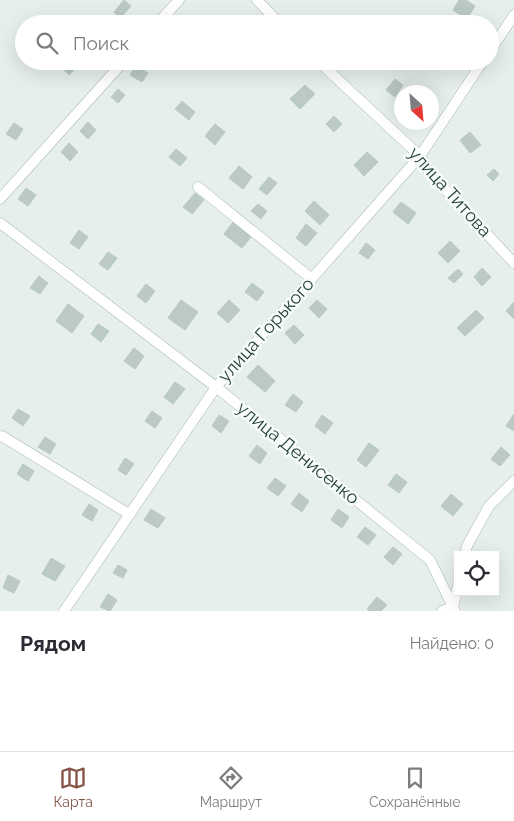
<!DOCTYPE html>
<html lang="ru">
<meta charset="utf-8">
<style>
:root{--surface:#fff;--page:#f7f7f7;--text:#2b2b33;--muted:#7c7c81;--line:#e1e1e2;--accent:#855347}
body{margin:0;font-family:Raleway,sans-serif;background:var(--page);color:var(--text)}
.controls{position:absolute;right:15px;bottom:15px;display:grid;overflow:hidden;border-radius:0px;box-shadow:0 5px 20px #0002}
.controls button{width:45px;height:45px;display:grid;place-items:center;padding:0;border:0;border-bottom:1px solid var(--line);background:var(--surface);color:var(--text);font:25px sans-serif}
.compass{position:absolute;left:394px;top:85px;width:45px;height:45px;border-radius:50%;background:var(--surface);box-shadow:0 5px 20px #0002;rotate:154deg}
.list{margin:0;padding:0;list-style:none}
h2{display:flex;justify-content:space-between;align-items:center;height:65px;margin:0;padding:0 20px;font-size:21px}
h2 small{font-size:16px;font-weight:400;color:var(--muted)}
.icon{flex:none;width:28px;height:28px;fill:none;stroke:currentColor;stroke-width:2;stroke-linecap:round;stroke-linejoin:round}
.map{position:relative;flex:none;width:514px;height:611px;overflow:hidden}
.search{position:absolute;background:var(--surface);box-shadow:0 5px 20px #0002;left:15px;right:15px;top:15px;height:55px;display:flex;align-items:center;gap:12px;box-sizing:border-box;padding:0 18px;border-radius:28px;color:var(--muted);font-size:19px}
.sheet{height:140px;background:var(--surface)}
nav{display:flex;justify-content:space-around;align-items:center;box-sizing:border-box;height:70px;border-top:1px solid var(--line);background:var(--surface);font-size:14px;color:var(--muted)}
nav a{display:grid;justify-items:center;gap:2px}
nav .on{color:var(--accent)}
.map>svg:first-child{display:block}
</style>
<div class="map">
<svg width="514" height="611" viewBox="0 0 514 611">
<rect width="100%" height="100%" fill="#e6efeb"/>
<path fill="#bbcac4" stroke="#b8c9c2" d="M124 0 131 6 120 18 114 12Z
M459 0H466L475 6 467 19 453 10Z
M63 61H77L80 64 69 75 59 65Z
M136 66 148 73 142 82 130 75Z
M395 79 403 85 395 97 386 90Z
M305 85 315 94 300 109 290 99Z
M118 89 125 95 118 103 111 97Z
M182 101 195 112 189 120 175 109Z
M334 116 342 124 334 132 326 124Z
M88 122 96 130 88 139 80 131Z
M14 123 23 129 16 140 6 134Z
M215 124 225 132 215 145 205 136Z
M470 132 481 145 470 153 460 140Z
M69 143 78 152 70 161 61 152Z
M176 149 187 158 180 166 169 157Z
M367 152 378 162 364 176 354 165Z
M239 166 252 177 243 189 229 178Z
M494 169 499 174 493 181 487 175Z
M269 177 277 183 267 195 259 189Z
M26 188 36 195 28 206 18 199Z
M195 193 204 200 192 214 183 207Z
M314 201 329 215 320 225 305 211Z
M401 202 416 213 408 224 393 212Z
M258 204 267 211 261 219 251 211Z
M233 222 251 237 242 248 224 234Z
M306 224 317 233 306 246 296 238Z
M79 230 88 237 79 249 70 243Z
M450 241 460 251 448 263 438 253Z
M366 243 375 250 368 259 359 253Z
M108 252 117 258 108 270 99 264Z
M482 268 491 277 482 286 474 277Z
M458 269 463 274 454 283 448 278Z
M39 276 48 283 40 294 30 288Z
M252 283 264 292 257 301 245 292Z
M146 284 155 291 146 303 137 296Z
M181 300 198 312 185 330 168 318Z
M229 300 240 310 228 323 217 313Z
M317 300 327 309 319 318 309 308Z
M514 302V319L506 311Z
M68 304 84 316 72 333 56 321Z
M476 310 484 318 465 336 457 328Z
M98 324 109 331 101 342 91 334Z
M294 325 304 335 295 344 285 333Z
M134 348 144 356 135 369 124 361Z
M258 365 275 381 265 392 247 377Z
M175 382 185 389 173 404 164 397Z
M293 394 303 402 296 412 285 405Z
M18 409 30 416 23 426 12 418Z
M152 411 162 418 155 428 145 421Z
M514 414V431L506 426Z
M219 415 229 421 221 433 212 426Z
M322 415 333 423 325 434 315 426Z
M45 437 56 444 50 454 38 447Z
M369 443 379 450 366 467 357 460Z
M257 445 267 453 260 464 249 456Z
M501 447 510 455 500 466 491 459Z
M125 458 134 464 126 475 118 470Z
M23 464 34 471 28 481 17 474Z
M396 474 407 482 399 493 388 485Z
M275 478 286 486 278 496 267 488Z
M299 493 309 501 302 512 291 504Z
M451 494 463 504 453 516 441 506Z
M89 504 98 510 92 521 82 515Z
M151 509 165 518 158 528 144 520Z
M338 509 349 517 342 528 331 520Z
M365 527 376 535 368 545 357 537Z
M393 547 402 554 393 565 384 557Z
M51 558 65 566 55 581 42 574Z
M118 565 127 570 123 578 113 573Z
M8 575 20 581 14 593 3 588Z
M108 594 117 600 110 611 100 607Z
M377 597 387 605 381 611H370L367 609Z"/>
<g fill="none" stroke-linecap="round" stroke-linejoin="round">
<defs>
<path id="minor" d="M257 0 280 24
M157 24 179 0
M490 51 514 15
M318 61 420 156 429 172 514 263
M198 187 312 279
M0 199 124 61
M0 223 216 387 430 560 455 611
M2 436 129 514
M465 555 467 546 489 506 514 481
M64 611 216 387 420 156 483 61
M442 611 453 607 458 586"/>
</defs>
<use href="#minor" stroke="#a8b8b2" stroke-width="11"/>
<use href="#minor" stroke="#fff" stroke-width="10"/>
</g>
<g text-anchor="middle" stroke-width="5" stroke-linejoin="round" paint-order="stroke">
<g font-size="18" fill="#24423a" stroke="#f7fbf9">
<text transform="translate(450 192) rotate(48)" y="6">улица Титова</text>
<text transform="translate(266 330) rotate(-48)" y="6">улица Горького</text>
<text transform="translate(298 453) rotate(39)" y="6">улица Денисенко</text>
</g>
</g>
</svg>
<div class="controls">
<button><svg class="icon" aria-label="locate" viewBox="0 0 24 24"><circle cx="12" cy="12" r="6"/><path d="M12 2v4M12 18v4M2 12h4M18 12h4"/></svg></button>
</div>
<svg class="compass" viewBox="-18 -18 36 36"><path d="M0-13l5 13h-10z" fill="#e53935"/><path d="M0 13l5-13h-10z" fill="#7c7c81"/></svg>
<div class="search"><svg class="icon" aria-label="search" viewBox="0 0 24 24"><circle cx="10" cy="10" r="6"/><path d="M15 15l6 6"/></svg>Поиск</div>
</div>
<section class="sheet">
<h2>Рядом<small>Найдено: 0</small></h2>
<ul class="list">
</ul>
</section>
<nav>
<a class="on"><svg class="icon" aria-label="map" viewBox="0 0 24 24"><path d="M3 6l6-2 6 2 6-2v14l-6 2-6-2-6 2zM9 4v14M15 6v14"/></svg>Карта</a>
<a><svg class="icon" aria-label="directions" viewBox="0 0 24 24"><path d="M12 3l9 9-9 9-9-9zM9 14v-3h6M13 9l2 2-2 2"/></svg>Маршрут</a>
<a><svg class="icon" aria-label="saved" viewBox="0 0 24 24"><path d="M7 4h10v16l-5-4-5 4z"/></svg>Сохранённые</a>
</nav>
